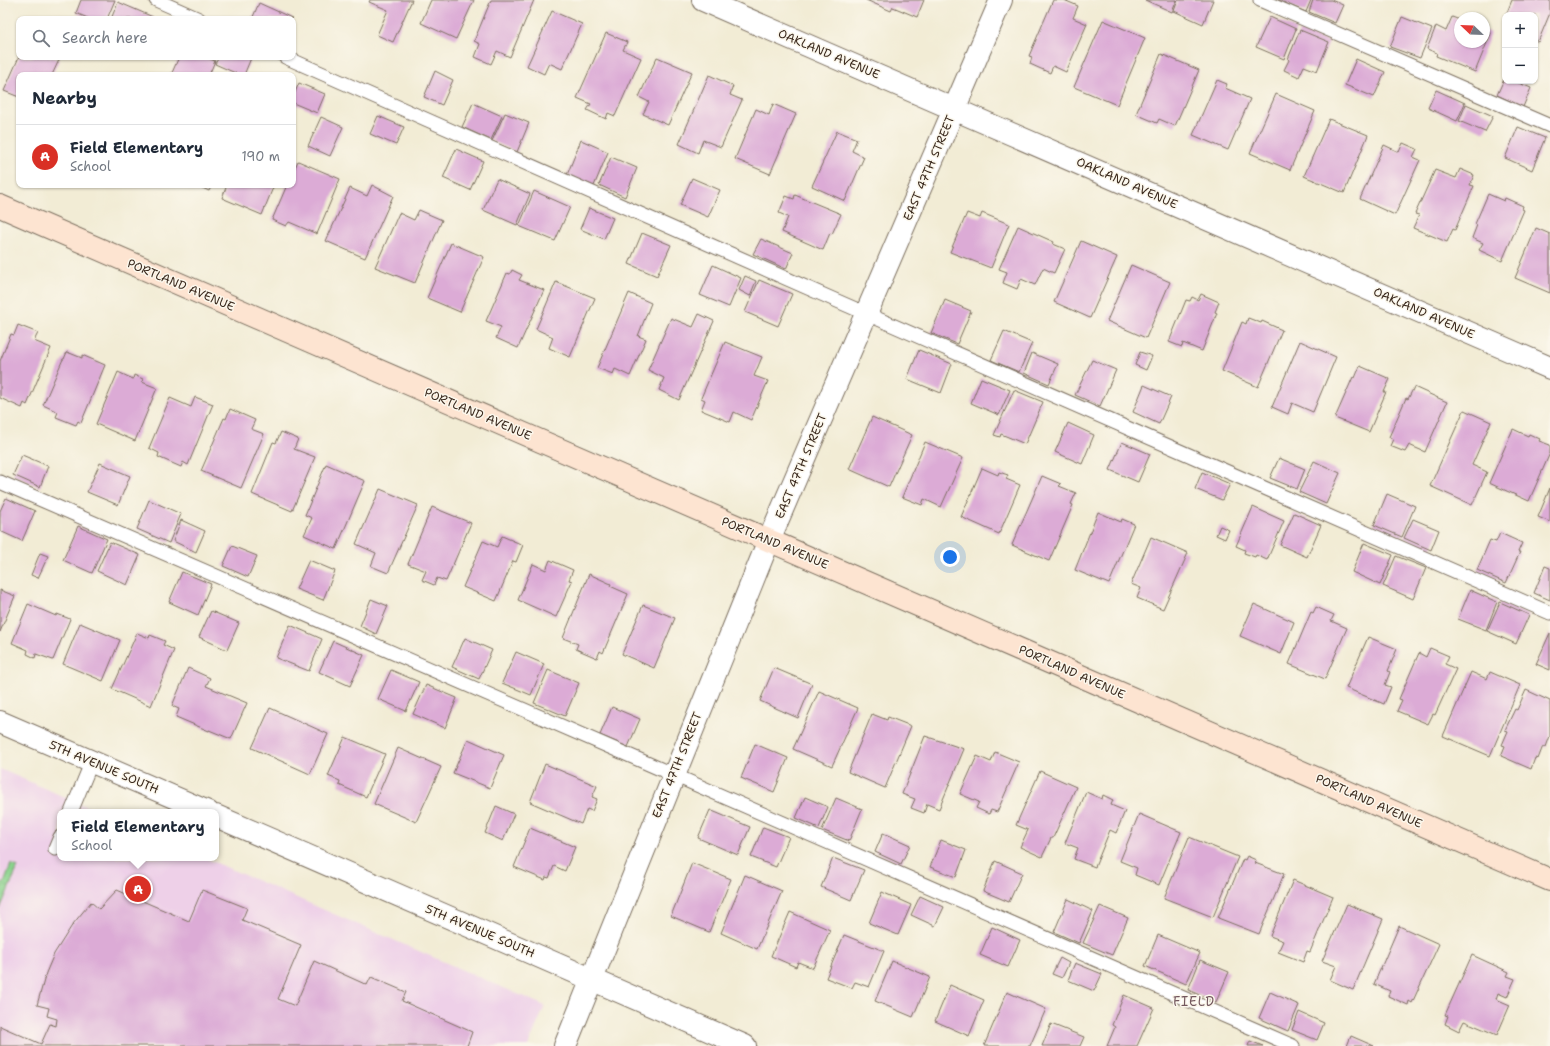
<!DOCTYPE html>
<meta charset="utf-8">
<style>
:root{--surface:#fff;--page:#f6f6f7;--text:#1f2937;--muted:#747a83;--line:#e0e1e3;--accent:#d93025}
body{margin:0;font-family:"Shantell Sans",sans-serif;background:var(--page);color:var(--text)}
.controls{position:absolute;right:12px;top:12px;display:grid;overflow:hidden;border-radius:8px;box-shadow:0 1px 3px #0004}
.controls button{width:36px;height:36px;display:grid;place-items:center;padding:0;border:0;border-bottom:1px solid var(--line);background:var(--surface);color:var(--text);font:20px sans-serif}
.compass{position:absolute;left:1454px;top:12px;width:36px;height:36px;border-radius:50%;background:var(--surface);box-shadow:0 1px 3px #0004;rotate:293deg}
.you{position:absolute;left:950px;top:557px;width:14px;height:14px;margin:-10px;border:3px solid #fff;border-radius:50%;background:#1a73e8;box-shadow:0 0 0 6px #1a73e833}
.badge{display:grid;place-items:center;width:26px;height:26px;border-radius:50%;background:var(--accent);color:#fff;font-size:13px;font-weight:700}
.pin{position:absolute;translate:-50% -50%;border:2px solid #fff;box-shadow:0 1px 4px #0006}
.popup{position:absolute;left:57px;top:809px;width:162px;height:52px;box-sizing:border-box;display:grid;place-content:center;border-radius:8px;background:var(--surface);filter:drop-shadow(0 1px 3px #0005);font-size:13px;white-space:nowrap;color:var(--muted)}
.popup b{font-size:15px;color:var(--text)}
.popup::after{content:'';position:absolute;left:50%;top:100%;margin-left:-8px;border:8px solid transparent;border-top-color:var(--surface)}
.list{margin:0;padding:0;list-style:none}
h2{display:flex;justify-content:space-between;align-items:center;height:52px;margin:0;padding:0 16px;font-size:17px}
h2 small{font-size:13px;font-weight:400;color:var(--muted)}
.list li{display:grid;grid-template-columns:26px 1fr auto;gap:12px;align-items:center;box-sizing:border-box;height:64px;padding:0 16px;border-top:1px solid var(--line)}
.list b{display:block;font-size:15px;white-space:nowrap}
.list p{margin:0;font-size:13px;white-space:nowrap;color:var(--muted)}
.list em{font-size:13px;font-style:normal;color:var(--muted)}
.icon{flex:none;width:22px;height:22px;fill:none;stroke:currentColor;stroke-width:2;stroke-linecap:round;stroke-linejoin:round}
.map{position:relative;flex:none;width:1550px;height:1046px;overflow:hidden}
.search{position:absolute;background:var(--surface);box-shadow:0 1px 3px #0004;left:16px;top:16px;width:280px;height:44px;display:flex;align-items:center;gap:10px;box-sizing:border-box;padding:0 14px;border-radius:8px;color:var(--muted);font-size:15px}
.panel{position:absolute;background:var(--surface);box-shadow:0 1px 3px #0004;left:16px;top:72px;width:280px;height:116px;border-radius:8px}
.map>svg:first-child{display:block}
</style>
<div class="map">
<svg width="1550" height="1046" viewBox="0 0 1550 1046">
<defs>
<pattern id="park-crowns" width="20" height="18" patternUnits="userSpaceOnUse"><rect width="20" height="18" fill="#8bd28d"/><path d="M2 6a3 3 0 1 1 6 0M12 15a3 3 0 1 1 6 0" fill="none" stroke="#79b479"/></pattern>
</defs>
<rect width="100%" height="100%" fill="#fbf7ec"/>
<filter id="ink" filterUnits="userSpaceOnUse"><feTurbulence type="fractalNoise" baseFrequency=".025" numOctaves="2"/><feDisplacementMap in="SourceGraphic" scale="8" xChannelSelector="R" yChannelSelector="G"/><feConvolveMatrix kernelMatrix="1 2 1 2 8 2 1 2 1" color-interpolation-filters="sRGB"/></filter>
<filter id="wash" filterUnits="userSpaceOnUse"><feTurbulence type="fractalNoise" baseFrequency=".012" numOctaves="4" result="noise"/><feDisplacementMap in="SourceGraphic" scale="16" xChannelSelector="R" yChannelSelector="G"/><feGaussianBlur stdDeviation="0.9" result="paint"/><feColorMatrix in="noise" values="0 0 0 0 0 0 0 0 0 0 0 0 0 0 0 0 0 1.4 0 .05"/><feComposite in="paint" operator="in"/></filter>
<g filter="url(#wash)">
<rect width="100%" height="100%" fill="#f2ecd5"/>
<path fill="#eed0e8" d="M0 769 99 812H60V858H205L545 1006 528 1046H0Z"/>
<path fill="url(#park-crowns)" stroke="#637e56" d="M11 864 18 867 0 909V884L4 882Z"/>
<g id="blocks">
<path fill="#dcabd6" d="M81 0H115L107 19H90L76 13Z
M370 0H412L393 42 377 35 388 10 369 2Z
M431 0H474L456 39 421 23Z
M491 0H534L510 57 497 51 491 64 475 57 480 44 474 41Z
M866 0H924L917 17 893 7 891 11Z
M1053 0H1064L1078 6 1073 18 1087 24 1066 72 1053 66 1050 73 1030 64 1032 57 1029 56Z
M1145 0H1177L1172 12Z
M1178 0H1213L1203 24 1174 11Z
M1278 0H1311L1306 12Z
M1313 0H1331L1343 5 1335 23 1309 12Z
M1512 0H1550V13L1538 42 1535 40V15H1506Z
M118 2 153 17 152 19H111Z
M259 3 292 18 291 19H252Z
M552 11 582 24 562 69 549 63 544 74 527 66Z
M1270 17 1296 29 1284 59 1256 47Z
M1402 17 1432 29 1420 58 1390 47Z
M1452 17 1460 20V42H1484V30L1491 33 1475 72 1436 56 1437 53 1427 49 1436 26 1446 31Z
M1103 20 1145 38 1117 105 1074 87Z
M1300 30 1329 42 1317 71 1304 66 1299 77 1284 70 1289 60 1288 59Z
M606 33 627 42 623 50 641 58 615 116 608 113 606 119 587 110 591 104 577 98Z
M1161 54 1199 70 1175 126 1159 119 1157 123 1136 114Z
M19 57H51L59 60 52 75H19V97L4 91Z
M179 57H205L215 61 209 75H171Z
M219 57H248L251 58 244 75H240L215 64Z
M657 57 692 72 668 125 643 114 649 102 639 97Z
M1356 59 1385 72 1374 97 1345 85Z
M435 71 453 80 442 105 424 97Z
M709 75 733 86 730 95 742 100 721 147 703 140 698 153 679 144Z
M1505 77V81H1514L1531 88 1523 107 1497 95Z
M1217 80 1227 84 1225 88 1250 99 1228 150 1193 135Z
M299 83 325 94 317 113 293 103V97Z
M1436 90 1465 103 1457 121 1428 108Z
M1276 94 1315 111 1290 170 1250 153Z
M473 103 502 116 491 140 462 127Z
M773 104 796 114 770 174 735 159 756 109 769 115Z
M1466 104 1493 116 1485 132 1459 121Z
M505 113 529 123 517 152 492 141Z
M378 116 404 127 396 145 370 134Z
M321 117 343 127 330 156 308 146Z
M1329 119 1368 135 1344 193 1304 176Z
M1518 127 1545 138 1532 170 1505 158Z
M837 131 857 139 852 151 864 157 845 201 812 186Z
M581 140 608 152 594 186 567 175Z
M1403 143 1417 149 1413 157 1420 160 1395 215 1360 199 1384 145 1399 152Z
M456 149 483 161 470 190 443 178Z
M611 157 637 168 625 197 599 185Z
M298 161 340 179 317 234 289 222 286 226 272 220 287 185H293V172Z
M1460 169 1474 175 1470 185 1474 186 1455 230 1453 229 1447 242 1413 228 1419 215 1415 214 1435 170 1456 178Z
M692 178 720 190 708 217 680 205Z
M497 179 530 194 517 225 483 210Z
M196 185H212L209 191Z
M227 185H274L262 215 222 198Z
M372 185 393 196 365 258 326 241 350 188 367 196Z
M534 191 570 207 555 241 519 226Z
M1488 194 1504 201 1505 198 1523 206 1522 209 1524 210 1502 261 1479 250 1483 243 1472 238 1477 225 1475 224Z
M795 195 841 214 832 234 830 233 823 250 782 232 788 217 779 213 786 196 794 199Z
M589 208 613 218 604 239 580 229Z
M419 210 442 220 415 283 375 267 399 213 414 220Z
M967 213 980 218 982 213 1009 224 991 268 950 252Z
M1018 226 1054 242 1053 244 1065 249 1054 273 1043 268 1035 285 1021 279 1017 289 1003 283 1007 272 999 269Z
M1536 228 1550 234V293L1515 278Z
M642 233 671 245 657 276 629 264Z
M761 239 793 253 786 269 753 254Z
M1081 241 1117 257 1090 318 1054 302Z
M451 243 484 257 460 312 427 298Z
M713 265 741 278 729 307 700 295Z
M1131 265 1170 282 1146 338 1107 321Z
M512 270 522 275 519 280 544 290 518 348 496 338 501 327 486 321 507 273 510 274Z
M745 276 756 281 750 296 739 290Z
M759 280 792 294 778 326 745 312Z
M556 282 595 298 570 357 549 348 553 337 536 329Z
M629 293 651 303 638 336 646 339 630 376 615 369 613 374 597 368Z
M1201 294 1219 302 1215 312 1217 313 1202 351 1183 343 1182 347 1169 342 1186 300 1190 301 1192 297 1198 300Z
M945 300 971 311 957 344 931 333Z
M699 314 714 321 679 400 659 390 664 378 648 370 671 318 693 327Z
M1248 318 1261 323 1262 321 1282 330 1258 387 1222 371 1242 322 1246 324Z
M18 325 38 333 34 341 51 348 27 405 24 403 22 408 0 398V361L11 334 14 335Z
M1004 331 1032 343 1019 372 991 360Z
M1300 341 1336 357 1313 412 1292 403 1288 414 1272 407Z
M725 342 762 357 754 376 768 381 751 420 734 412 730 422 701 410 705 400 701 398Z
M919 350 952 364 941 393 907 379Z
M67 352 82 358V355L105 365 81 423 78 421 76 425 56 417 58 412 43 405 63 359H64Z
M1140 352 1152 356 1146 370 1135 365Z
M1032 353 1058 364 1049 384 1024 373Z
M1092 360 1116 370 1100 406 1075 395Z
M1360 366 1390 379 1384 392H1386L1369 432 1335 418 1353 377 1355 378Z
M118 372 133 379 134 375 143 379 142 382 157 388 135 441 96 424Z
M981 378 1010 390 999 415 971 403Z
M1144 385 1171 397 1159 424 1133 412Z
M1414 387 1447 402 1425 452 1409 445 1405 452 1390 446 1393 439 1389 437 1406 398 1408 399Z
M1014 390 1043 402 1025 444 1001 434 1000 437 994 435Z
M195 397 213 404 188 465 183 462 181 467 158 457 159 453 149 448 170 398 191 407Z
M230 409 255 420 251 429 264 434 241 488 201 471 224 418 226 419Z
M1464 410 1491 422 1472 465 1487 472 1472 505 1430 486Z
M872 417 912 435 889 487 849 469Z
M1068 423 1094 435 1082 464 1055 452Z
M1513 429 1528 436 1529 434 1540 439 1539 441 1550 445V453L1529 501 1489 483Z
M281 432 298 439 294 449 315 457 292 511 252 494 273 442 276 443Z
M925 442 963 458 941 507 924 499 922 505 902 497Z
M1122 442 1150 454 1138 482 1110 470Z
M22 455 48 466 40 487 13 475Z
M1279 458 1305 469 1297 489 1270 478Z
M1314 461 1340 473 1326 504 1299 492Z
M100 463 130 476 118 505 87 492Z
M326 464 365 481 336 549 304 535 312 518 305 515Z
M982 468 998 475 999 472 1008 475 1006 479 1020 485 999 534 961 517Z
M1202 472 1230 484 1222 500 1195 489Z
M1042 476 1061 484 1059 486 1076 493 1071 504 1073 505 1049 561 1012 545Z
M1550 488V522L1538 517Z
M380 489 418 505 388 573 371 566 376 553 356 544Z
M1387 494 1415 506 1402 537 1374 525Z
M6 498 35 511 22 541 0 531V511Z
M149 500 181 514 169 543 137 529Z
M432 507 471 523 446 581 437 578 434 585 422 580 426 571 408 564Z
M1253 507 1284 521 1267 560 1256 555 1255 557 1244 553 1245 550 1236 546Z
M1098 512 1121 522 1122 519 1134 524 1109 584 1075 570Z
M1294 513 1321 525 1307 557 1280 545Z
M1413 519 1439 530 1431 550 1404 538Z
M181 520 205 531 196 552 173 541Z
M78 526 107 539 92 573 63 560Z
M1220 526 1229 530 1225 539 1216 535Z
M1500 533 1522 543 1518 552H1520L1506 583 1477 570 1490 540 1496 542Z
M502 536 523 545 516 562 513 561 496 601 463 587 483 541 497 547Z
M1151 537 1188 553 1163 609 1137 598 1141 588 1131 584Z
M110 542 140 555 127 585 97 571Z
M1364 543 1393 555 1380 585 1352 572Z
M232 546 257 556 248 577 223 566Z
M40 553 48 556 38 578 31 575Z
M1396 556 1426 568 1413 599 1383 586Z
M309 560 335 571 323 600 296 589Z
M550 560 573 570 569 580 572 581 556 617 518 600 533 564 546 570Z
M1545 566 1550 568V600L1534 593Z
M182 572 211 584 198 615 169 602Z
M589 574 611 584 610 586 628 594 603 653 600 651 597 658 576 649 578 644 563 638Z
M0 590 15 596 0 632Z
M1470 590 1497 602 1486 630 1458 619Z
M371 599 388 606 376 634 360 626Z
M1500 602 1529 615 1516 644 1487 631Z
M28 604 56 616 57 614 70 619 53 660 36 654 35 658 27 654 28 650 12 643Z
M1254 604 1294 622 1281 654 1240 636Z
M643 605 675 618 654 668 622 654Z
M1316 607 1334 615 1331 621 1347 628 1325 679 1289 664 1311 612 1313 613Z
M211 611 239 623 227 650 199 637Z
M80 623 120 640 103 681 63 664Z
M290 625 322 639 309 671 276 658Z
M137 633 149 638 150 635 165 641 163 645 174 650 151 706 112 689Z
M1550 633V670L1536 664Z
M1368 637 1397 649 1388 671 1390 672 1385 685 1391 687 1384 704 1346 688Z
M465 638 492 650 479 679 452 667Z
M333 641 364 655 350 686 319 672Z
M1430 648 1449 656 1445 664 1456 669 1435 715 1433 714 1428 724 1397 711 1402 700 1399 699 1419 653 1426 657Z
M516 652 544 664 531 695 502 683Z
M188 668 210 678 206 686 247 703 231 739 209 730V731L176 717 179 709 172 706Z
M774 668 812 684 798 718 760 701Z
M391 670 419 682 406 711 378 699Z
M548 670 579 683 565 716 534 703Z
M1471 672 1487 679 1490 672 1520 685 1490 756 1443 736Z
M426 685 457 698 445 728 413 714Z
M1526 690 1550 701V736L1546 747 1543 746 1538 759 1535 758 1531 769 1501 756 1505 746 1502 745 1508 731 1505 730 1515 709 1517 710Z
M819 691 858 708 832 766 793 749Z
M612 707 640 719 628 747 600 735Z
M270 708 328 734 310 774 252 748Z
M872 714 887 720 888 717 911 726 885 788 848 772Z
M925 736 964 749 939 809 927 804 924 813 911 808 915 799 902 794Z
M345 737 385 754 366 797 339 785 340 781 328 776Z
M468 739 504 755 490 788 453 773Z
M755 744 788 758 774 792 741 778Z
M398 748 441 767 416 822 374 804Z
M995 752 1019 762 997 812 991 810 989 814 976 808 979 802 960 794 977 756 991 762Z
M545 764 597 786 592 797 597 799 592 811 587 809 581 824 530 802Z
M1040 771 1076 787 1053 838H1051L1042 857 1020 847 1028 830 1016 825Z
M1086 792 1102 799 1103 795 1113 800 1111 805 1125 811 1116 833 1110 830 1095 867 1074 859 1078 848 1065 843Z
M805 797 828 807 819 828 796 818Z
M836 798 862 809 849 841 822 830Z
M496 806 514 814 503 841 485 833Z
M710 810 750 827 738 855 698 838Z
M1139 814 1181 832 1159 885 1135 875 1137 868 1120 861Z
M763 827 789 837 776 867 751 857Z
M530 828 575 847 565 871 554 866 549 878 546 877 545 880 514 867Z
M883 833 910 845 901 864 875 852Z
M1189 837 1238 857 1213 917 1164 898Z
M941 840 966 850 956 877 930 867Z
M1247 856 1256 860 1255 863 1284 874 1259 934 1218 918 1243 859 1245 860Z
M833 858 864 870 851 900 821 887Z
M995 861 1022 873 1009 902 983 891Z
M692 863 731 879 709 932 671 916Z
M745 875 782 891 757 949 721 933Z
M1293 880 1333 897 1310 952 1307 951 1303 962 1278 952 1283 941 1270 936Z
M117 890 189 921 202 890 247 908 242 920 301 945 278 999 295 1006 314 961 367 985 371 977 406 992 402 1001 472 1032 467 1046H0V1026L41 1044 50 1024 56 1026 57 1019 47 1016 49 1008 37 1005 46 973 54 954 73 924 91 902 99 909Z
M882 892 911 905 898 935 869 923Z
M920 896 944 907 935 926 911 915Z
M1068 899 1093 911 1079 943 1054 932Z
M1347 904 1383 919 1353 990 1330 980 1336 966 1322 961Z
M1100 906 1128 918 1112 955 1083 943Z
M790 912 830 930 813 968 798 962 796 967 771 956Z
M1399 926 1439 944 1412 1003 1409 1001 1408 1005 1388 996 1390 991 1374 984Z
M992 927 1020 940 1008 967 980 955Z
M844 935 884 951 869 987 855 982 852 988 826 978Z
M1158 935 1200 953 1186 984 1145 966Z
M1472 955 1509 972 1507 976 1515 979 1507 997 1498 993 1496 999 1510 1005 1497 1035 1464 1021 1459 1031 1445 1024 1448 1016 1445 1015Z
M1060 958 1069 963 1062 978 1052 974Z
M1200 960 1229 972 1216 1002 1188 990Z
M892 961 930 977 913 1017 875 1001Z
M1075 963 1102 974 1094 991 1068 980Z
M950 985 984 1000 969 1036 935 1021Z
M1007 992 1046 1009 1030 1046H984Z
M1270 992 1299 1005 1288 1031 1259 1018Z
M1124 995 1154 1008 1137 1046H1107L1115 1027 1112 1025Z
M1299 1012 1324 1023 1317 1040 1292 1030Z
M1051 1024 1084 1037 1080 1046H1042Z
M1351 1036 1374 1046H1347Z
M1250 1041 1263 1046H1248Z"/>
</g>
</g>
<g filter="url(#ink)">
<use href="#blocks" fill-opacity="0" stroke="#7b6e5e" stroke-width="1"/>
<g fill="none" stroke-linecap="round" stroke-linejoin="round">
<defs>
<path id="lane" d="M156 0 199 19
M1260 0 1550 126
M285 57 835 300 1550 613
M0 482 642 761 1293 1046
M71 812 92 761
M55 849 60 837"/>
<path id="street" d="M703 0 1550 368
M0 722 208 812
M216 816 745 1046
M565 1046 769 540 1001 0"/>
<path id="secondary" d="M0 206 1550 880"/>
</defs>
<use href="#lane" stroke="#7b6e5e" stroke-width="15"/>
<use href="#street" stroke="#7b6e5e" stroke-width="24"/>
<use href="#secondary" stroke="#7b6e5e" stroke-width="24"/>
<use href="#lane" stroke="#fff" stroke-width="13"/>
<use href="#street" stroke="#fff" stroke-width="22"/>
<use href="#secondary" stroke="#fde4d1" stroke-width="22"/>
</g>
</g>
<g text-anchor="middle" stroke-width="3" stroke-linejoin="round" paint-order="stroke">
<g font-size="12" fill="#3b2a1e" stroke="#fbf7ec">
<text transform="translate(829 54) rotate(23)" y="4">OAKLAND AVENUE</text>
<text transform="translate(929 168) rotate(-67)" y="4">EAST 47TH STREET</text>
<text transform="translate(1127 183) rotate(24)" y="4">OAKLAND AVENUE</text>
<text transform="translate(181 285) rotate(23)" y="4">PORTLAND AVENUE</text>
<text transform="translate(1424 313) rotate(24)" y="4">OAKLAND AVENUE</text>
<text transform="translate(478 414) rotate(23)" y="4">PORTLAND AVENUE</text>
<text transform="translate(801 466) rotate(-67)" y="4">EAST 47TH STREET</text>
<text transform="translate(775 543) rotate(23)" y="4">PORTLAND AVENUE</text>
<text transform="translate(1072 672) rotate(24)" y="4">PORTLAND AVENUE</text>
<text transform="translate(677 765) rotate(-68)" y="4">EAST 47TH STREET</text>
<text transform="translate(104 767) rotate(23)" y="4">5TH AVENUE SOUTH</text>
<text transform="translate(1369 801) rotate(24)" y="4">PORTLAND AVENUE</text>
<text transform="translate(480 931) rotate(23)" y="4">5TH AVENUE SOUTH</text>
</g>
<g font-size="13" letter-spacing="1" fill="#73575e" stroke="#fbf7ec">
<text x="1194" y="1006">FIELD</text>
</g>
</g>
</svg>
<div class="controls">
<button>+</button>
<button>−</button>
</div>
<svg class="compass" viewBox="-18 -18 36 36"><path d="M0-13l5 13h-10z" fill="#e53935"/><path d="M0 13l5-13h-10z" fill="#747a83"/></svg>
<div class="you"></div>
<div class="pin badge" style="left:138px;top:889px">A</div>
<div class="popup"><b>Field Elementary</b>School</div>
<div class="search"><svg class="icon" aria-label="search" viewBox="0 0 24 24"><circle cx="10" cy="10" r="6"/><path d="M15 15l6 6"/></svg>Search here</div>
<section class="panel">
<h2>Nearby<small></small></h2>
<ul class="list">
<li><span class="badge">A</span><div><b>Field Elementary</b><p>School</p></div><em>190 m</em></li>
</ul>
</section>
</div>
